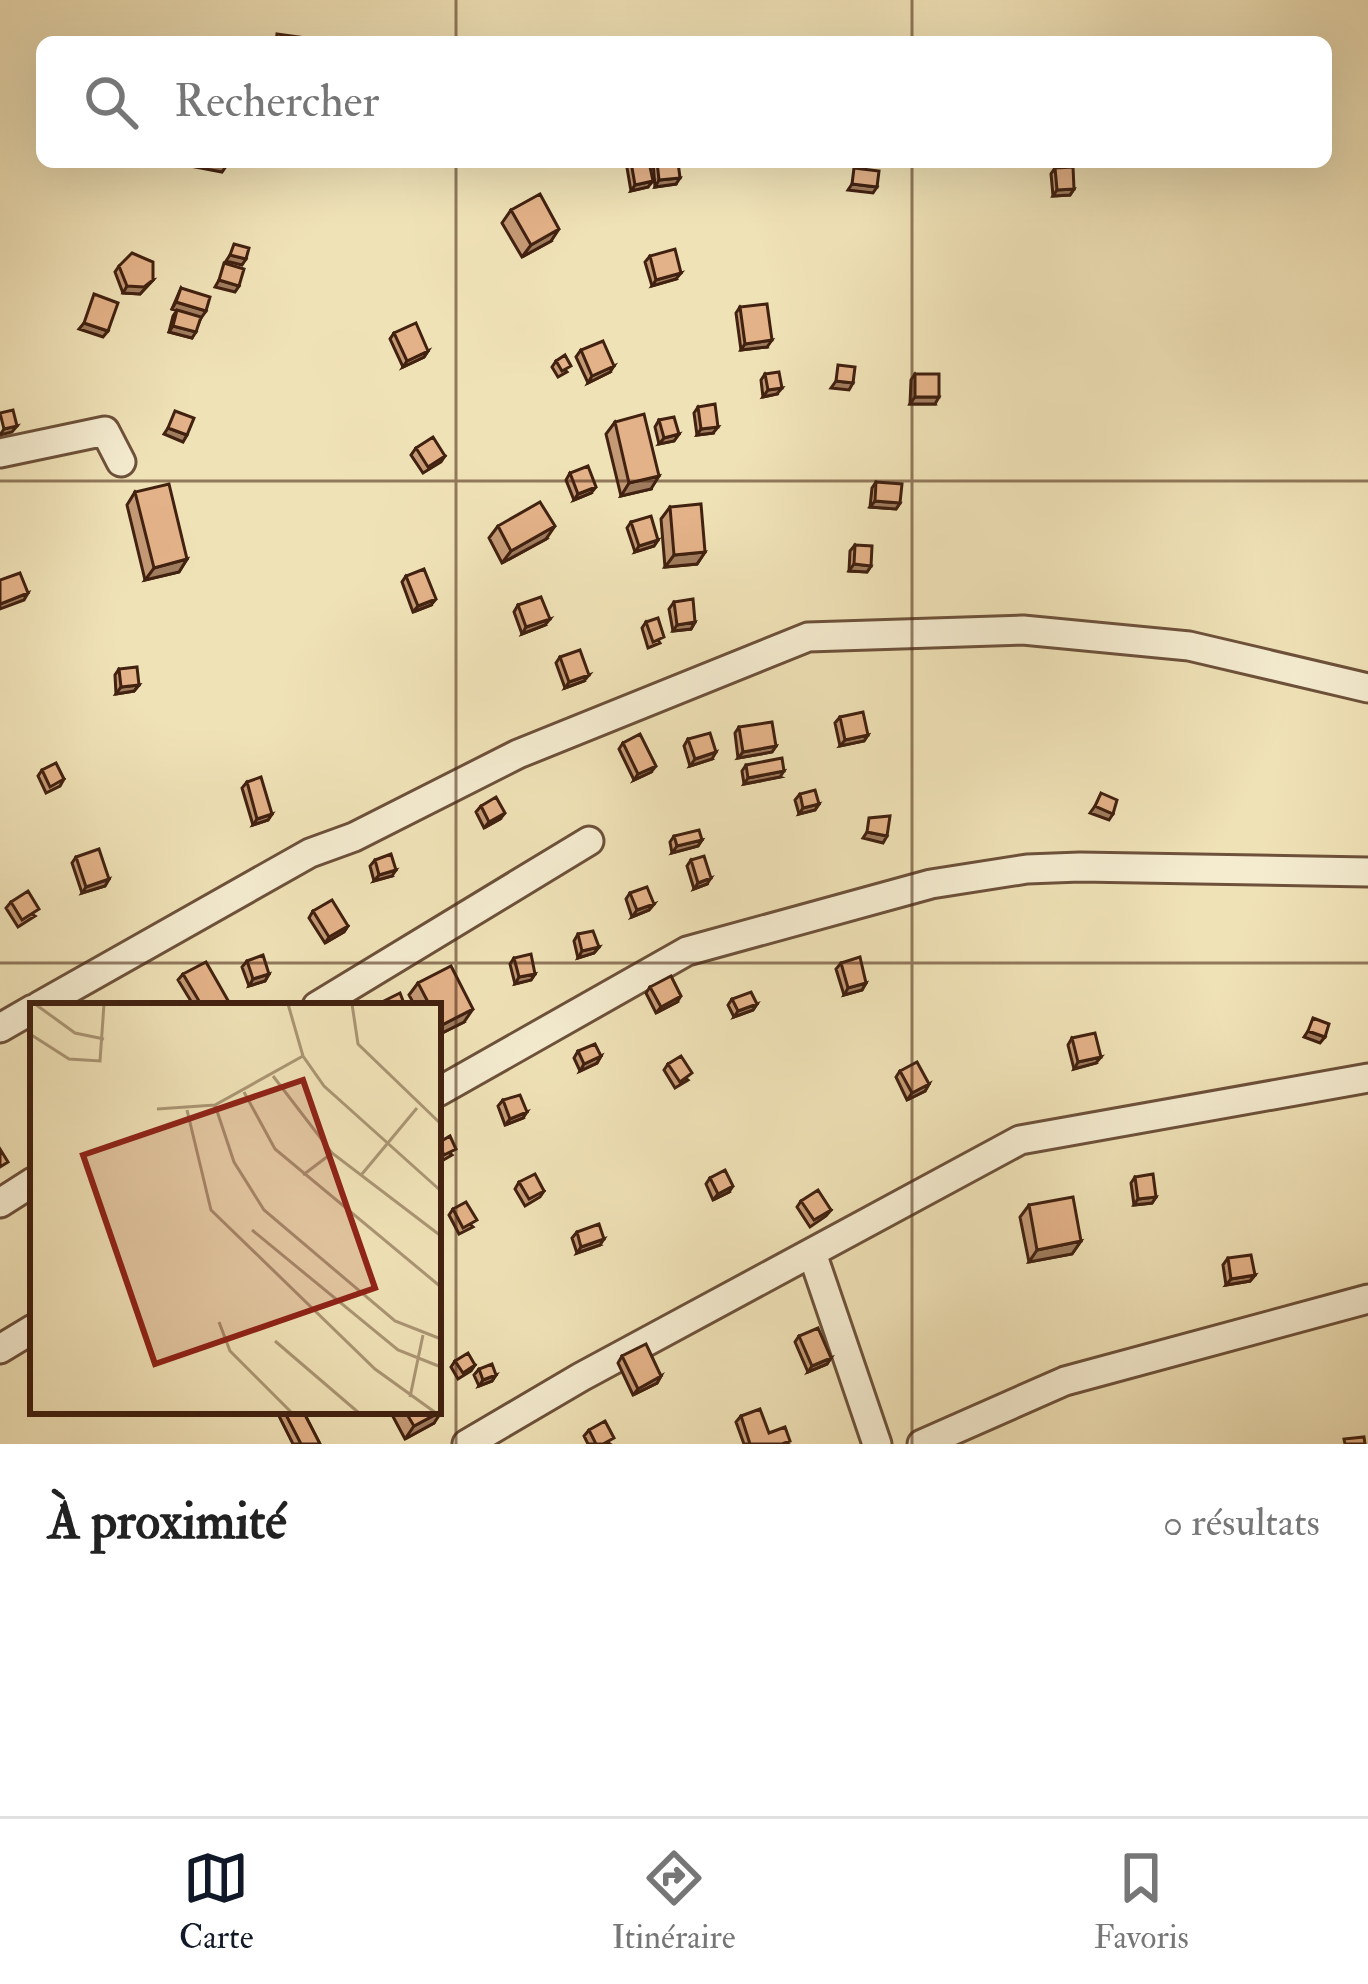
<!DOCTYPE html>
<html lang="fr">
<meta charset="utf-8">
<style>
:root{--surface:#fff;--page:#f6f6f6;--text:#222;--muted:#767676;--line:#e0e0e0;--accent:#111827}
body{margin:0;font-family:"IM FELL Double Pica",serif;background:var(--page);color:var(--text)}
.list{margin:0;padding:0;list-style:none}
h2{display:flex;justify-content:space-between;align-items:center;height:156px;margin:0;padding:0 48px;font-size:51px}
h2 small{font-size:39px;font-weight:400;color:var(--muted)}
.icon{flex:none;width:66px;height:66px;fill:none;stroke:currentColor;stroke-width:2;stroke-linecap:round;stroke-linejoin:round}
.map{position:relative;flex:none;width:1368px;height:1444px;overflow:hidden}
.search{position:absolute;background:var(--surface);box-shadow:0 12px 48px #0002;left:36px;right:36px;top:36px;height:132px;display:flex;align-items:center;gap:30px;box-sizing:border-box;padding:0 42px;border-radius:18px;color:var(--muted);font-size:45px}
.sheet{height:372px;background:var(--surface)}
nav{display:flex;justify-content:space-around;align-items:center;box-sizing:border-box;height:168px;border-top:3px solid var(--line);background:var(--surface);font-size:33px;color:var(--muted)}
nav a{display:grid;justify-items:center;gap:6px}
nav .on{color:var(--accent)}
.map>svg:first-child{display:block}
</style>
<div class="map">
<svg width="1368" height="1444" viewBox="0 0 1368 1444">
<rect width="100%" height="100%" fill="#f0e2b7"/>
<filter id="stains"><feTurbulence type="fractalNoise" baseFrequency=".00167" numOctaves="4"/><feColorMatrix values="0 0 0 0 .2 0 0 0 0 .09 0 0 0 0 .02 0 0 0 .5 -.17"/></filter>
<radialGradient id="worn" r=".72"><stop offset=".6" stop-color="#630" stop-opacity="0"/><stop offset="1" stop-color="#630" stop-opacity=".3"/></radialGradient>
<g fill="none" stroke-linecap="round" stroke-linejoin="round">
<defs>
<path id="street" d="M0 453 105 431 121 462
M39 1006 310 853 354 837 518 754 808 637 1023 630 1189 646 1368 688
M317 1006 589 841
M0 1028 33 1009
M438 1092 687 951 931 884 1027 869 1080 867 1368 872
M0 1203 33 1182
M812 1253 877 1444
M0 1349 33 1329
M467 1444 581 1377 1020 1140 1368 1078
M922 1444 1065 1381 1368 1299"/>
</defs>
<use href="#street" stroke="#6d513a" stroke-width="33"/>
<use href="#street" stroke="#f5ecd0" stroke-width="27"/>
</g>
<path fill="#c49975" stroke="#412110" stroke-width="3" d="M626 162H649L648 187 631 191Z
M653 162H678L676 184 655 187Z
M1055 168 1074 189 1070 195 1053 196 1051 174Z
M511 210 551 241 522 257 502 223Z
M650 256 676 279 652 286 645 262Z
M119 266 153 280 140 294 123 293 115 272Z
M181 288 201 318 192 338 169 332 173 316 177 310 172 309Z
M740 307 767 347 741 350 736 313Z
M394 333 428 351 424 357 403 367 390 339Z
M581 350 610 372 588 383 576 357Z
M556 361 567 372 558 377 552 367Z
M765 374 777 394 763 397 761 380Z
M915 374 935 404H910L911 380Z
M698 407 713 433 697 435 694 413Z
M659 420 679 434 674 441 659 444 655 427Z
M615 422 651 489 621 496 606 434Z
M416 448 445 456 441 462 423 473 411 455Z
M570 473 591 493 574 500 566 480Z
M876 482 900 503 896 509 870 507 872 488Z
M135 492 187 559 179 572 145 580 127 505Z
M670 507 705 552 697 564 665 567 661 519Z
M631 522 658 540 654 546 635 552 627 528Z
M498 526 546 539 502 563 489 538Z
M855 545 871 566 867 572 849 571 850 551Z
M406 576 431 605 413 612 402 582Z
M674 602 695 622 691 629 673 631 669 609Z
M518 605 545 625 522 634 514 612Z
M646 622 660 643 648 648 642 628Z
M560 657 584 681 565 688 556 663Z
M119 669 139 685 134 691 116 694 115 675Z
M840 717 868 735 864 741 840 746 835 723Z
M739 727 776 746 772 752 738 758 735 733Z
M688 739 712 759 690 766 684 746Z
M623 743 651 772 634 780 619 749Z
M746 765 780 777 744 784 742 771Z
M42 770 64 779 60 786 46 793 38 776Z
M247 782 272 814 268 820 253 825 242 788Z
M800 794 819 804 815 810 799 814 795 800Z
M481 806 500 819 484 828 476 812Z
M674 836 702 840 698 846 672 853 670 842Z
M76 857 109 879 105 886 82 893 72 863Z
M375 860 392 876 374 881 370 866Z
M691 860 707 884 694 889 687 866Z
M630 893 654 904 649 910 632 917 626 899Z
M11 902 35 916 18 927 6 908Z
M313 911 348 926 344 932 325 943 309 918Z
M578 934 599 947 594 953 578 958 574 941Z
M514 958 535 974 531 980 515 984 510 964Z
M247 961 269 974 265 981 249 986 242 967Z
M841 963 866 983 862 990 844 995 836 969Z
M183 974 228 1006H194L178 980Z
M418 983 464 1022 438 1035V1006H415L409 995Z
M650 987 677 1002 656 1013 646 993Z
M732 999 757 1004 753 1010 734 1017 728 1005Z
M1072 1038 1096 1063 1074 1069 1068 1045Z
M578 1051 601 1056 597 1063 580 1071 574 1058Z
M668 1064 688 1080 675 1088 664 1070Z
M900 1071 929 1084 925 1091 907 1100 896 1077Z
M503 1100 523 1118 505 1125 498 1106Z
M438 1143 452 1155 440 1162 438 1158Z
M1135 1177 1156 1197 1152 1203 1134 1205 1131 1183Z
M710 1178 729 1192 713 1200 706 1184Z
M519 1182 544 1191 540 1197 525 1206 515 1189Z
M801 1201 831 1210 826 1216 810 1227 797 1207Z
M1029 1205 1081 1241 1072 1254 1029 1262 1020 1217Z
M453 1209 473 1227 459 1234 449 1215Z
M577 1232 600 1245 577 1253 572 1238Z
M1228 1258 1255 1275 1250 1281 1226 1285 1223 1265Z
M799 1336 831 1358 827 1364 808 1372 795 1342Z
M622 1356 661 1376 657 1383 633 1395 618 1363Z
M455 1361 475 1365 471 1371 458 1379 451 1367Z
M479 1369 496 1375 492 1381 479 1386 474 1375Z
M282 1411H303L320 1444H293L279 1416Z
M390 1411H438L434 1423 405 1439Z
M741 1416 769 1433 788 1444H744L736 1422Z
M589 1430 610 1444H588L584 1436Z"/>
<path fill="#a07d5f" stroke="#412110" stroke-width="3" d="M169 162H229L222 172Z
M680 178 676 184 655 187 659 180Z
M653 181 648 187 631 191 635 185Z
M852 184 877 187 873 193 848 190Z
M1074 189 1070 195 1053 196 1057 190Z
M559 229 551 241 522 257 531 245Z
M230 255 246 259 242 265 226 261Z
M681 273 676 279 652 286 656 280Z
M153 280 140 294 123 293 127 286Z
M219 280 239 286 235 292 215 287Z
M176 302 206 311 201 318 172 309Z
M84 323 108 331 103 337 79 329Z
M173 326 196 332 192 338 169 332Z
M772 340 767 347 741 350 745 344Z
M428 351 424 357 403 367 407 361Z
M614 366 610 372 588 383 592 376Z
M836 381 853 383 849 390 831 388Z
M782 388 777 394 763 397 768 390Z
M915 397H939L935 404H910Z
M17 426 12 432 0 435 4 429Z
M718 427 713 433 697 435 701 429Z
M168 428 187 435 183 442 164 434Z
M679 434 674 441 659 444 664 438Z
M659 476 651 489 621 496 629 483Z
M596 487 591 493 574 500 578 494Z
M875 501 900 503 896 509 870 507Z
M555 526 546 539 502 563 511 551Z
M658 540 654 546 635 552 639 546Z
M705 552 697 564 665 567 674 555Z
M187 559 179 572 145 580 154 568Z
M854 564 871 566 867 572 849 571Z
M28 593 24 600 0 609V604Z
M436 599 431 605 413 612 418 606Z
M550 619 545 625 522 634 526 627Z
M695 622 691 629 673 631 677 625Z
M589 675 584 681 565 688 569 682Z
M139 685 134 691 116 694 121 687Z
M868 735 864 741 840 746 845 740Z
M776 746 772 752 738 758 743 752Z
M716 752 712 759 690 766 695 759Z
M656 766 651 772 634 780 638 774Z
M784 771 780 777 744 784 748 778Z
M819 804 815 810 799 814 803 808Z
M1095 806 1113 814 1109 820 1090 813Z
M505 813 500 819 484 828 489 822Z
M272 814 268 820 253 825 257 819Z
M867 832 887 836 883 843 863 838Z
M702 840 698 846 672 853 677 846Z
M396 870 392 876 374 881 379 875Z
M711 878 707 884 694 889 698 883Z
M109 879 105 886 82 893 86 887Z
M654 904 649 910 632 917 637 910Z
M348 926 344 932 325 943 329 937Z
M599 947 594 953 578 958 582 951Z
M269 974 265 981 249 986 253 979Z
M535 974 531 980 515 984 519 977Z
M866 983 862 990 844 995 848 988Z
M681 996 677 1002 656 1013 661 1007Z
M757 1004 753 1010 734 1017 738 1011Z
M473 1009 464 1022 438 1035 440 1026Z
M1308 1031 1325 1037 1320 1043 1304 1037Z
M601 1056 597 1063 580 1071 584 1064Z
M1101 1057 1096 1063 1074 1069 1078 1062Z
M929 1084 925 1091 907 1100 912 1093Z
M527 1112 523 1118 505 1125 510 1119Z
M733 1186 729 1192 713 1200 718 1194Z
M1156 1197 1152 1203 1134 1205 1138 1199Z
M604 1239 600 1245 577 1253 581 1247Z
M1081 1241 1072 1254 1029 1262 1037 1250Z
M1255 1275 1250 1281 1226 1285 1231 1279Z
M831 1358 827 1364 808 1372 812 1366Z
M496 1375 492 1381 479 1386 483 1380Z
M661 1376 657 1383 633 1395 638 1389Z
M442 1411 434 1423 405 1439 414 1426Z"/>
<path fill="#e4b288" stroke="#412110" stroke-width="3" d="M277 34 313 39 312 42H276Z
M631 162H649L653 181 635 185Z
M657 162H678L680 178 659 180Z
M1073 167 1074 189 1057 190 1055 168Z
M854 168 879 171 877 187 852 184Z
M540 194 559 229 531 245 511 210Z
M234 244 249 248 246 259 230 255Z
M675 249 681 273 656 280 650 256Z
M132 253 153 262V280L144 287 127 286 119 266Z
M224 263 244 269 239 286 219 280Z
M181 288 210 297 206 311 176 302Z
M94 294 118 303 108 331 84 323Z
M767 304 772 340 745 344 740 307Z
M177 310 201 317 196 332 173 326Z
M416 323 428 351 407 361 394 333Z
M603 341 614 366 592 376 581 350Z
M565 355 571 366 562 371 556 361Z
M838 365 855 367 853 383 836 381Z
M779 372 782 388 768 390 765 374Z
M915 374H939V397H915Z
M715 404 718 427 701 429 698 407Z
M13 410 17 426 4 429 0 413Z
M175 411 194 418 187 435 168 428Z
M644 414 659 476 629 483 615 422Z
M674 417 679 434 664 438 659 420Z
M433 437 445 456 428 467 416 448Z
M588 466 596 487 578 494 570 473Z
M876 482 902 484 900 503 875 501Z
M169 484 187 559 154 568 135 492Z
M540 502 555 526 511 551 498 526Z
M701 504 705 552 674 555 670 507Z
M651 516 658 540 639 546 631 522Z
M855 545 872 546 871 566 854 564Z
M424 569 436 599 418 606 406 576Z
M20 573 28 593 0 604V580Z
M541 597 550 619 526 627 518 605Z
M693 599 695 622 677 625 674 602Z
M658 618 664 637 653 642 646 622Z
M580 650 589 675 569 682 560 657Z
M137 667 139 685 121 687 119 669Z
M863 712 868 735 845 740 840 717Z
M772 722 776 746 743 752 739 727Z
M710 733 716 752 695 759 688 739Z
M640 734 656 766 638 774 623 743Z
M782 758 784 771 748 778 746 765Z
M56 763 64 779 50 787 42 770Z
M261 777 272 814 257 819 247 782Z
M815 790 819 804 803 808 800 794Z
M1101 793 1117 800 1113 814 1095 806Z
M496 797 505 813 489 822 481 806Z
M890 816 887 836 867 832 869 818Z
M699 830 702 840 677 846 674 836Z
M99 849 109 879 86 887 76 857Z
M391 854 396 870 379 875 375 860Z
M704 856 711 878 698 883 691 860Z
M647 887 654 904 637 910 630 893Z
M28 891 39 909 22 920 11 902Z
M332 900 348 926 329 937 313 911Z
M593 931 599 947 582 951 578 934Z
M531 954 535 974 519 977 514 958Z
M263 955 269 974 253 979 247 961Z
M860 957 866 983 848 988 841 963Z
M206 962 230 1004 202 1006 183 974Z
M451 966 473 1009 440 1026 438 1022V1006H430L418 983Z
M671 976 681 996 661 1007 650 987Z
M751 992 757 1004 738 1011 732 999Z
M400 993 405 1006H381L380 1003Z
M1313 1018 1329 1024 1325 1037 1308 1031Z
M1095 1033 1101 1057 1078 1062 1072 1038Z
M595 1044 601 1056 584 1064 578 1051Z
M681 1056 692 1073 680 1082 668 1064Z
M917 1062 929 1084 912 1093 900 1071Z
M520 1095 527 1112 510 1119 503 1100Z
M450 1136 456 1149 444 1155 438 1143Z
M0 1149 8 1162 0 1167Z
M725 1170 733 1186 718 1194 710 1178Z
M535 1174 544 1191 529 1199 519 1182Z
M1153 1174 1156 1197 1138 1199 1135 1177Z
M818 1190 831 1210 814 1220 801 1201Z
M1073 1197 1081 1241 1037 1250 1029 1205Z
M466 1202 477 1220 463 1228 453 1209Z
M599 1224 604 1239 581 1247 577 1232Z
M1251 1255 1255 1275 1231 1279 1228 1258Z
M818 1328 831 1358 812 1366 799 1336Z
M646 1344 661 1376 638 1389 622 1356Z
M468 1353 475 1365 463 1373 455 1361Z
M492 1364 496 1375 483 1380 479 1369Z
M438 1402 442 1411 414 1426 405 1411H438Z
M760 1409 769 1433 785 1427 790 1441 782 1444H750L741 1416Z
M284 1411H303L320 1444H301Z
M605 1421 614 1438 603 1444H596L589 1430Z
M1364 1437 1365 1444H1345L1344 1439Z"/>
<path fill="none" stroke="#412110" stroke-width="3" stroke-opacity="0.55" d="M456 0V42M912 0V42M456 162V1444M912 162V1444M0 481H1368M0 963H1368"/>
<g transform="translate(30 1003)">
<rect width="411" height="411" fill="#f0e2b7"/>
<path fill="none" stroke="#aa9574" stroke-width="3" d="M5 1 45 30 74 36M258 1 273 53 294 83 411 188M322 1 328 41 411 121M0 31 39 56 70 58 74 1M243 73 302 150 411 233M214 89 245 146 411 284M185 102 204 159 234 207 365 318 411 336M127 106 185 102 273 53M157 107 181 207 345 366 406 410M332 171 387 105M273 172 302 150M222 227 368 347 411 364M189 319 200 348 262 410M245 338 329 410M380 394 393 332"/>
<path fill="#8f2418" fill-opacity="0.15" stroke="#8f2418" stroke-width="6" d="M273 77 345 285 125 361 53 152Z"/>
<rect width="411" height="411" fill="none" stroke="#412110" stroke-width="6"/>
</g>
<rect width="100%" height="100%" filter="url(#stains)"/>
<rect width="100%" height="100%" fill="url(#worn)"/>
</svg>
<div class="search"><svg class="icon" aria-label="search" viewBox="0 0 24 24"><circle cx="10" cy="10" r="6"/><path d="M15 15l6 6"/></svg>Rechercher</div>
</div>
<section class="sheet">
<h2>À proximité<small>0 résultats</small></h2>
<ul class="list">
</ul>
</section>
<nav>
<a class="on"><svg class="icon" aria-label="map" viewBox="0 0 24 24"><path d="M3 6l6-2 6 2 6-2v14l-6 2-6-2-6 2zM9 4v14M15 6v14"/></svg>Carte</a>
<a><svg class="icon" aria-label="directions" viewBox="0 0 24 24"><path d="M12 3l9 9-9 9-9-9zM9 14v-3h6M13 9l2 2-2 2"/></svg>Itinéraire</a>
<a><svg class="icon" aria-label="saved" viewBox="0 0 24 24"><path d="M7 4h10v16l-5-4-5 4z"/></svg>Favoris</a>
</nav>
